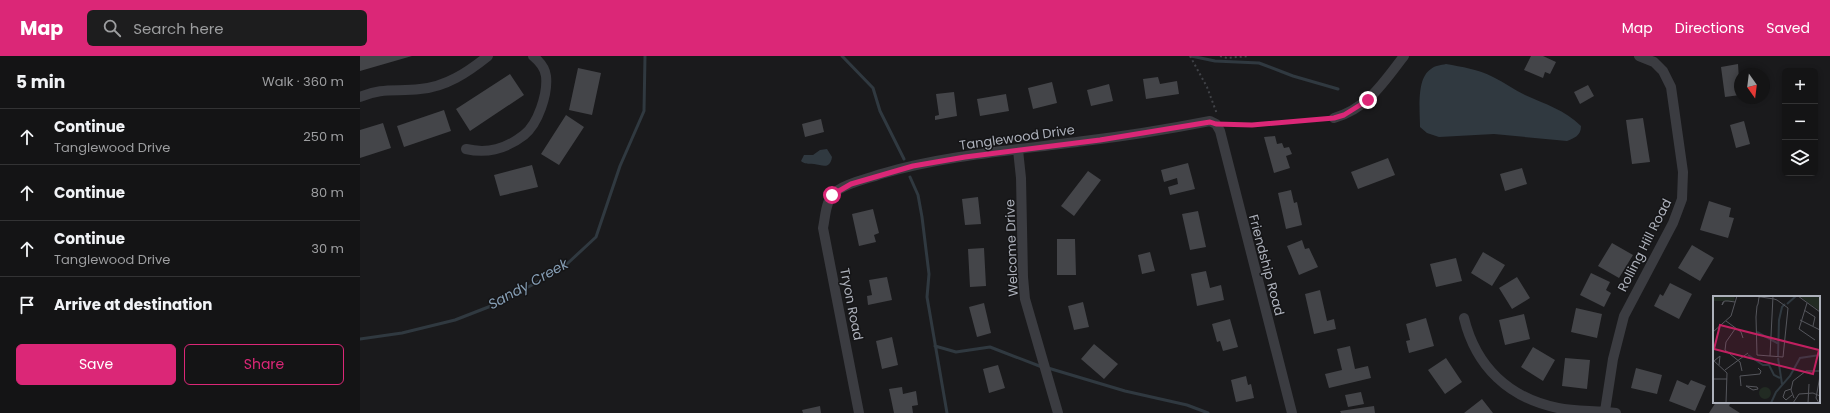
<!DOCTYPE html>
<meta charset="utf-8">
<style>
:root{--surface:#141415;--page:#1d1d1e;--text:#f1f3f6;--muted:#9d9ea0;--line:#333334;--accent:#db2777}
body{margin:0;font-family:Poppins,sans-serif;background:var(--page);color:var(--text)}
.controls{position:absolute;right:12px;top:12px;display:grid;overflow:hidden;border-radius:6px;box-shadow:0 2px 6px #0003}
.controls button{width:36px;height:36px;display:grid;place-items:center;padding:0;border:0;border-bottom:1px solid var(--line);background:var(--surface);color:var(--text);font:20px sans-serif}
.compass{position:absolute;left:1374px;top:12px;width:36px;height:36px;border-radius:50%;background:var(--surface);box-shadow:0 2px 6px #0003;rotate:166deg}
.stop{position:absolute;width:12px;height:12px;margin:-9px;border:3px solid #db2777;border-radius:50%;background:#fff}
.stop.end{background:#db2777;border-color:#fff;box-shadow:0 1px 4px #0008}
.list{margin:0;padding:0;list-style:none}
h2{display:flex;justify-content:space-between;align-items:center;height:52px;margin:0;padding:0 16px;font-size:17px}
h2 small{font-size:13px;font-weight:400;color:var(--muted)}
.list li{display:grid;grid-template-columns:26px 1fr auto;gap:12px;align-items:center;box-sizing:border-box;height:56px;padding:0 16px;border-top:1px solid var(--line)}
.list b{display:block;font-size:15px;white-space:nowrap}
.list p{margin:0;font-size:13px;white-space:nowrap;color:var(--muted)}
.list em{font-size:13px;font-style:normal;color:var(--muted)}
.actions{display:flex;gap:8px;padding:12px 16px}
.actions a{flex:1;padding:9px 0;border:1px solid var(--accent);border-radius:6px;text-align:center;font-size:14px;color:var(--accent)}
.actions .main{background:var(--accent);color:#fff}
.icon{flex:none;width:22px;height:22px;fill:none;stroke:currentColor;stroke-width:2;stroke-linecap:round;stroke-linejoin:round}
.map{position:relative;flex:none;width:1470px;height:357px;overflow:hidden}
header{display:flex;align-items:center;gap:24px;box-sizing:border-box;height:56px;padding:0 20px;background:var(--accent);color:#fff}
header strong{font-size:19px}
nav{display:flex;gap:22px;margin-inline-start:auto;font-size:14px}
.search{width:280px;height:36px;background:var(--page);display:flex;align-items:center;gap:10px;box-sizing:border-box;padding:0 14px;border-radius:6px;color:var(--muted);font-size:15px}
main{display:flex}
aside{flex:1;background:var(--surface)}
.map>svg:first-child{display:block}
</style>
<header>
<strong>Map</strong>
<div class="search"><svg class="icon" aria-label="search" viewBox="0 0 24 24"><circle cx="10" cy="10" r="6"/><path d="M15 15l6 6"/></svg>Search here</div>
<nav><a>Map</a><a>Directions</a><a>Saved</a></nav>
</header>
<main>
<aside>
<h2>5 min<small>Walk · 360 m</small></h2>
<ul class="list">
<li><svg class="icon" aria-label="ahead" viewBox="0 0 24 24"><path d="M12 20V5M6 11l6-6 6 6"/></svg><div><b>Continue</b><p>Tanglewood Drive</p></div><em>250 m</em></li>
<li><svg class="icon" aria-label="ahead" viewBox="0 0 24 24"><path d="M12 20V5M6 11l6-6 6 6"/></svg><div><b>Continue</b></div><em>80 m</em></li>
<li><svg class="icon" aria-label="ahead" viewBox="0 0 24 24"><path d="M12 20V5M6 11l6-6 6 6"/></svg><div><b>Continue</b><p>Tanglewood Drive</p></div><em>30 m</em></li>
<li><svg class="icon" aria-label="arrive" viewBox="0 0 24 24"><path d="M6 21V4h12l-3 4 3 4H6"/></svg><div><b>Arrive at destination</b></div></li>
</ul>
<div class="actions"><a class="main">Save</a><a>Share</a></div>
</aside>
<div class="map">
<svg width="1470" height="357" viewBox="0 0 1470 357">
<rect width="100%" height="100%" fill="#1a1a1c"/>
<path fill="#303940" d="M1086 8C1102 11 1118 13 1133 21 1144 26 1154 34 1165 39 1185 48 1205 54 1221 70 1221 80 1214 82 1207 85L1134 78 1079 81 1067 77 1060 71C1060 55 1056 22 1071 13 1074 10 1081 9 1086 8Z
M467 93 472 101C470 114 462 109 454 108 448 107 446 109 441 105L444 99H453L460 94Z"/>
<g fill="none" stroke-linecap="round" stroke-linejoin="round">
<path stroke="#303940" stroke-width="3" d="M482 0 513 32 520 55 544 103
M831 0 855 5 899 7 933 20 978 33
M550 121 558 139 562 161 569 218 567 241 587 357
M0 283 42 277 95 264 131 250 174 228 208 207 236 181 260 110 284 55 285 0
M575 290 596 296 630 291 682 311
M688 312 765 335 827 349 848 357"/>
</g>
<path fill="#444549" d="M0 0H52L0 15Z
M1171 0H1183L1196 6 1190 18 1185 16 1183 22 1164 14Z
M1378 8 1380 39 1365 41 1361 11Z
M218 12 241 17 232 59 209 54Z
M150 18 164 39 110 75 96 53Z
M798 21 800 28 817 25 819 38 786 43 783 23Z
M692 26 697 47 673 53 668 32Z
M749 28 753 45 731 50 727 34Z
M1228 29 1234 40 1220 48 1214 36Z
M594 36 597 60 575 64V60L579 59 576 38Z
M646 38 649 55 620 60 617 43Z
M84 54 91 75 44 91 37 70Z
M206 59 224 71 199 109 181 98Z
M1283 62 1290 106 1272 108 1266 64Z
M461 63 464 76 445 81 442 68Z
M1384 65 1390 88 1376 92 1370 69Z
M23 67 31 92 0 102V74Z
M915 80 917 88 922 87 924 92 929 91 932 98 926 100 930 112 914 117 904 81Z
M1028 102 1035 119 998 133 991 116Z
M828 107 835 133 810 139 808 131 818 128 817 122 804 126 801 114Z
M172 109 178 131 140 140 134 119Z
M1162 112 1167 128 1145 135 1140 118Z
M728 115 741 124 714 160 701 150Z
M931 134 934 147 937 146 942 169 926 173 918 137Z
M618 141 621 168 605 169 602 143Z
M1349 145 1371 152 1369 161 1374 162 1368 182 1340 174Z
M513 153 519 177 514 179 516 186 499 190 492 158Z
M838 155 846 191 830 194 822 158Z
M697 183H715L716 219H697Z
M942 184 945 193 949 192 958 211 939 219 927 190Z
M1252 187 1273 199 1259 222 1238 210Z
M1332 189 1354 202 1340 225 1318 212Z
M624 192 626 230 610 231 608 193Z
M790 196 795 215 782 218 778 199Z
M1123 196 1145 209 1132 230 1111 217Z
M1096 202 1102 225 1076 231 1070 208Z
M846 215 850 232 861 229 864 244 837 250 831 218Z
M1231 217 1250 226 1246 234 1251 237 1244 251 1220 239Z
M527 221 532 244 508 249 507 240 512 239 509 224Z
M1157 221 1170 242 1152 253 1139 232Z
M1310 227 1332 238 1319 263 1294 250 1300 238 1303 240Z
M960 234 967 265 974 263 976 273 954 278 945 238Z
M723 246 729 271 714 274 708 250Z
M624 247 631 277 617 281 609 251Z
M1216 252 1242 258 1237 282 1211 276Z
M1164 258 1170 283 1145 289 1139 264Z
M1066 262 1074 290 1049 297 1046 285 1050 284 1046 268Z
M870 263 878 291 863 295 860 285 857 286 852 268Z
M532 281 538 309 522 313 516 285Z
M734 288 758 308 744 323 721 303Z
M990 290 995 313 1008 310 1011 322 969 332 965 318 982 314 977 293Z
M1173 291 1195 304 1183 325 1161 311Z
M1086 302 1102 326 1085 338 1068 314Z
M1205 302 1230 304 1227 333 1202 330Z
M638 309 645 332 629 337 623 313Z
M1276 312 1302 319 1297 338 1271 332Z
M886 320 888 329 891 328 894 342 876 346 871 324Z
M1317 324 1328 329 1331 324 1346 330 1335 355 1309 345Z
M542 331 543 338 556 335 558 349 552 350 553 357H534L529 333Z
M1001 336 1004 348 988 351 985 339Z
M1122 343 1133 357H1104Z
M1356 346H1371L1369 350 1380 357H1349Z
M460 350 461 357H443L442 354Z
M1014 350 1015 357H981L980 355Z"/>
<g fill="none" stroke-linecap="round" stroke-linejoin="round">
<path stroke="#414348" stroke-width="2" stroke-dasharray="2 3" stroke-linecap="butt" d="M830 0 847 31 857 58
M860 0 867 2 889 0
M867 68 892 69 964 63"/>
<path stroke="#3b3c41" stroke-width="10" d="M0 41C22 31 38 36 60 33 86 31 108 16 128 0
M974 62C1008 52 1023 27 1044 0
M106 93C128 98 146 93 164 79 178 68 188 38 186 20 185 11 179 5 173 0
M658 94 661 122 663 221 665 243 698 357
M1104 262C1116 311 1149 342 1198 352 1217 356 1237 354 1256 357
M1245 355 1253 303 1264 260 1313 167 1322 143 1323 116 1311 31 1303 15 1294 6 1279 0
M499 357 463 172C466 158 465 143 478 134 490 126 507 123 521 118 586 99 657 94 724 85 767 80 809 73 850 65L856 68 860 75 932 357"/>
</g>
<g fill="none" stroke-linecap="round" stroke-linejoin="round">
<path stroke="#db2777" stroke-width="5" d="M472 139 491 128 553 110 605 101 740 84 850 66 856 68 892 69 974 62 984 59 1008 44"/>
</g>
<g text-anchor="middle" stroke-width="3" stroke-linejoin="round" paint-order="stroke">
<g font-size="13" fill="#adb1bb" stroke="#151517">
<text transform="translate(657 81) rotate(-8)" y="5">Tanglewood Drive</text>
<text transform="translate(1284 189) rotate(-63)" y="5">Rolling Hill Road</text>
<text transform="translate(651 192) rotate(-92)" y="5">Welcome Drive</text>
<text transform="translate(907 209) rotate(75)" y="5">Friendship Road</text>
<text transform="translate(492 248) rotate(79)" y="5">Tryon Road</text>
</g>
<g font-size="14" font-style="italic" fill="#869eb5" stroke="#151517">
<text transform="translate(168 228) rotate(-29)" y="5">Sandy Creek</text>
</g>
</g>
<g transform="translate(1353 240)">
<rect width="107" height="107" fill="#1a1a1c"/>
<path d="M0 0H22L21 5H0ZM86 0H107V15ZM46 97a6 6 0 1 1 12 0a6 6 0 1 1-12 0Z" fill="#222b23"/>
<path fill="none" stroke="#303940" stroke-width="2" d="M74 8 83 0M44 36 66 48M35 59 50 69H56L61 79 67 82M65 60 66 24 69 11 72 8M65 62 69 88M58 107 63 96 77 80 87 62 107 59"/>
<path fill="none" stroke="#55565c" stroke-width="1" d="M45 0 47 1H48L61 3 64 4 75 12 70 61 44 59 43 21 44 10 45 8 46 1H47V0M85 0 107 16M11 6 9 9 10 6 12 5H15L22 6M94 7 86 33 102 44M91 14 102 21 100 30M87 24 107 34M13 25 28 36 30 42M22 33 13 46 12 54 27 66 29 75M0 36 18 20 24 0M57 60 60 0M0 64 14 77 13 107M1 65 7 60 6 69M12 74 35 57M1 83H14M28 90 27 80 47 78 48 75 45 72M33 90 44 91 45 93 40 94ZM78 93 72 95 70 101 73 104 79 99M81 102 78 94 80 85 93 75H107M80 107 86 98 100 97 107 100M95 107 96 88M106 107 103 102 107 80"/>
<path fill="#c12060" fill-opacity="0.15" stroke="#c12060" stroke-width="2" d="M7 29 106 54 100 78 1 53Z"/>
<rect width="107" height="107" fill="none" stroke="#adb1bb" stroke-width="2"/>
</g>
</svg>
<div class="controls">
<button>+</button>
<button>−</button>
<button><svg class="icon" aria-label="layers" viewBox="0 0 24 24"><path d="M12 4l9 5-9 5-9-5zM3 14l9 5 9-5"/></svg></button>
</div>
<svg class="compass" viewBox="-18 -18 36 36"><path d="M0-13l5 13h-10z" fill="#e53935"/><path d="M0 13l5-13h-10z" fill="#9d9ea0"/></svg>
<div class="stop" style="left:472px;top:139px"></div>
<div class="stop end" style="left:1008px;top:44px"></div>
</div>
</main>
